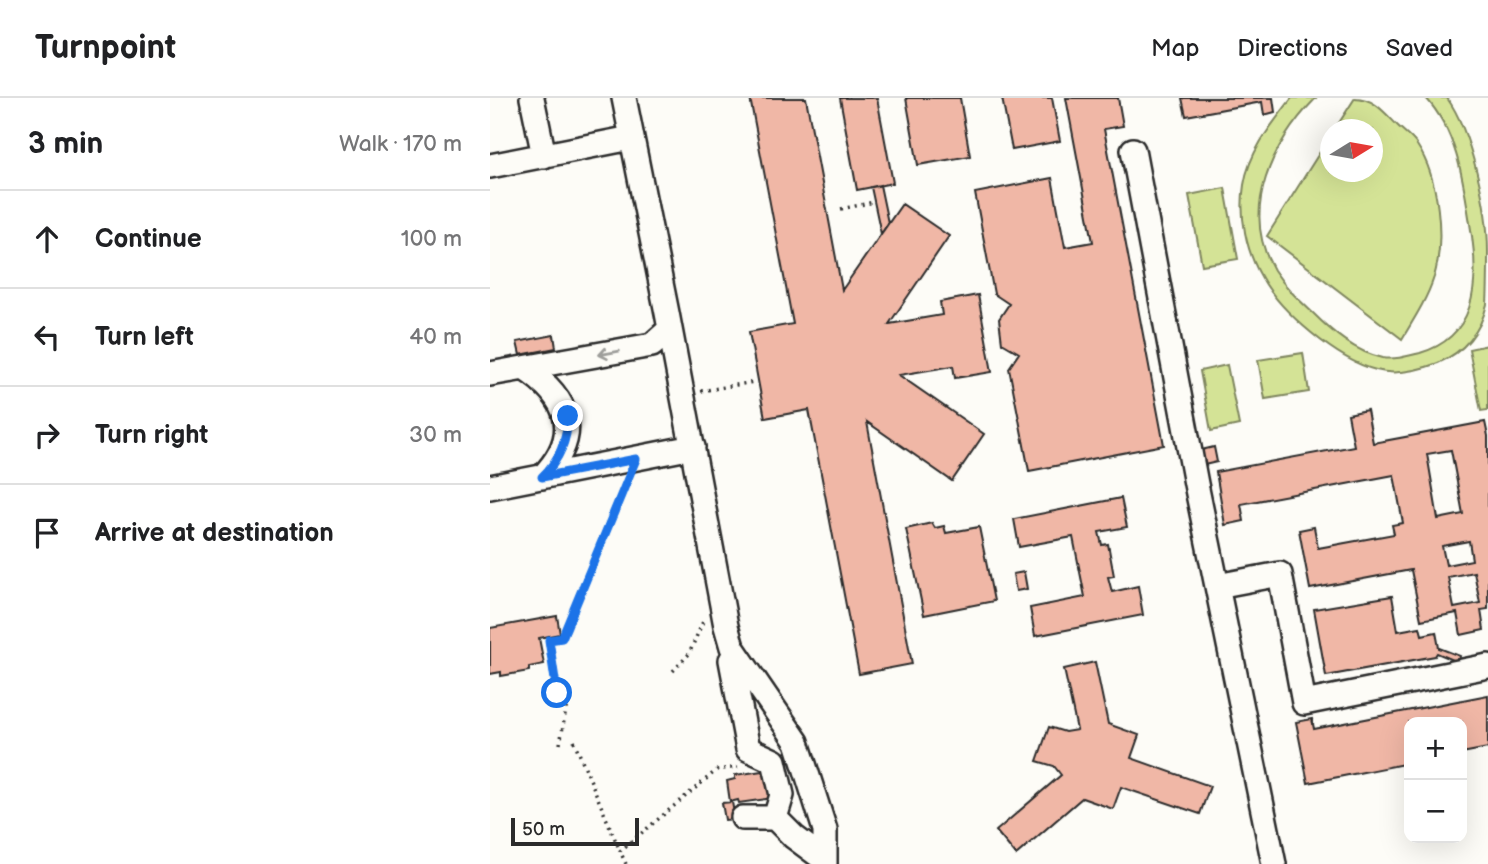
<!DOCTYPE html>
<meta charset="utf-8">
<style>
:root{--surface:#fff;--page:#f6f6f6;--text:#202124;--muted:#757577;--line:#e0e0e0}
body{margin:0;font-family:"Balsamiq Sans",sans-serif;background:var(--page);color:var(--text)}
.controls{position:absolute;right:21px;bottom:21px;display:grid;overflow:hidden;border-radius:14px;box-shadow:0 7px 28px #0002}
.controls button{width:63px;height:63px;display:grid;place-items:center;padding:0;border:0;border-bottom:2px solid var(--line);background:var(--surface);color:var(--text);font:35px sans-serif}
.compass{position:absolute;left:830px;top:21px;width:63px;height:63px;border-radius:50%;background:var(--surface);box-shadow:0 7px 28px #0002;rotate:79deg}
.scale{position:absolute;left:21px;bottom:18px;width:128px;box-sizing:border-box;padding-left:7px;border:4px solid #2b2b2b;border-top:0;font-size:19px;line-height:24px;white-space:nowrap;color:#2b2b2b;-webkit-text-stroke:5px #fdfcf7;paint-order:stroke}
.stop{position:absolute;width:21px;height:21px;margin:-16px;border:5px solid #1a73e8;border-radius:50%;background:#fff}
.stop.end{background:#1a73e8;border-color:#fff;box-shadow:0 2px 7px #0008}
.list{margin:0;padding:0;list-style:none}
h2{display:flex;justify-content:space-between;align-items:center;height:91px;margin:0;padding:0 28px;font-size:30px}
h2 small{font-size:23px;font-weight:400;color:var(--muted)}
.list li{display:grid;grid-template-columns:46px 1fr auto;gap:21px;align-items:center;box-sizing:border-box;height:98px;padding:0 28px;border-top:2px solid var(--line)}
.list b{display:block;font-size:26px;white-space:nowrap}
.list em{font-size:23px;font-style:normal;color:var(--muted)}
.icon{flex:none;width:38px;height:38px;fill:none;stroke:currentColor;stroke-width:2;stroke-linecap:round;stroke-linejoin:round}
.map{position:relative;flex:none;width:998px;height:766px;overflow:hidden}
header{display:flex;align-items:center;gap:42px;box-sizing:border-box;height:98px;padding:0 35px;background:var(--surface);border-bottom:2px solid var(--line)}
header strong{font-size:33px}
nav{display:flex;gap:38px;margin-inline-start:auto;font-size:24px}
main{display:flex}
aside{flex:1;background:var(--surface)}
.map>svg:first-child{display:block}
</style>
<header>
<strong>Turnpoint</strong>
<nav><a>Map</a><a>Directions</a><a>Saved</a></nav>
</header>
<main>
<aside>
<h2>3 min<small>Walk · 170 m</small></h2>
<ul class="list">
<li><svg class="icon" aria-label="ahead" viewBox="0 0 24 24"><path d="M12 20V5M6 11l6-6 6 6"/></svg><div><b>Continue</b></div><em>100 m</em></li>
<li><svg class="icon" aria-label="left" viewBox="0 0 24 24"><path d="M17 20v-9H6M10 6l-5 5 5 5"/></svg><div><b>Turn left</b></div><em>40 m</em></li>
<li><svg class="icon" aria-label="right" viewBox="0 0 24 24"><path d="M7 20v-9h11M14 6l5 5-5 5"/></svg><div><b>Turn right</b></div><em>30 m</em></li>
<li><svg class="icon" aria-label="arrive" viewBox="0 0 24 24"><path d="M6 21V4h12l-3 4 3 4H6"/></svg><div><b>Arrive at destination</b></div></li>
</ul>
</aside>
<div class="map">
<svg width="998" height="766" viewBox="0 0 998 766">
<rect width="100%" height="100%" fill="#fdfcf7"/>
<filter id="ink" filterUnits="userSpaceOnUse"><feTurbulence type="fractalNoise" baseFrequency=".0143" numOctaves="2"/><feDisplacementMap in="SourceGraphic" scale="14" xChannelSelector="R" yChannelSelector="G"/><feConvolveMatrix kernelMatrix="1 2 1 2 8 2 1 2 1" color-interpolation-filters="sRGB"/></filter>
<g filter="url(#ink)">
<path fill="#d4e396" stroke="#808760" stroke-width="2" d="M802 0H826C783 44 749 112 784 172 795 189 808 201 823 215 842 234 865 254 893 260 905 262 918 258 930 255 985 239 989 188 982 138 974 90 970 38 936 0H957C981 33 998 111 998 153 998 170 998 189 997 206 991 233 974 254 948 265 929 272 906 278 886 272 847 262 791 214 772 180 756 153 749 118 754 87 759 54 782 26 802 0Z
M865 0C884 0 895 15 908 28 914 34 923 40 927 47 949 80 955 141 944 179 937 201 924 221 912 241L777 138 840 38 841 74H883V32L845 31Z
M735 90 748 161 712 167 699 97Z
M998 247V312L991 313 979 251Z
M813 255 819 294 775 301 768 262Z
M737 267 749 327 721 333 710 273Z"/>
<path fill="#f0b7a6" stroke="#2b2b2b" stroke-width="2" fill-rule="evenodd" d="M260 0H316L352 192 412 106 459 138 399 226 452 217 450 204 488 197 502 274 465 280 463 268 409 277 494 336 462 383 377 324 422 566 369 576 319 312 275 320 259 234 303 226Z
M350 0H387L403 85 367 92Z
M416 0H470L480 58 428 67Z
M512 0H562L570 43 522 52Z
M576 0H628L633 28 614 31 674 347 539 373 519 270 529 255 512 245 509 221 519 206 504 196 485 95 562 80 575 149 603 144Z
M692 0H783L785 14 774 17 772 4 696 18Z
M390 87 398 125 391 136 381 89Z
M64 237 66 250 30 257 27 244Z
M877 312 883 345 995 324 998 338V511L991 512 994 532 971 537 967 515 931 522 921 472 820 491 809 432 824 429 828 450 904 436 902 427 913 425 904 377 751 406 754 423 735 427 726 374 864 348 858 316ZM961 352 973 416 948 421 937 356ZM979 443 982 462 956 467 952 448ZM984 474 990 505 964 510 958 479Z
M724 349 727 364 710 368 707 353Z
M631 400 637 429 609 434 612 447 618 446 624 478 618 479 622 494 648 488 653 517 545 538 540 510 595 499 583 439 529 449 524 421Z
M442 425 445 430 454 428 456 435 489 429 504 503 434 517 416 431Z
M534 474 537 491 526 493 523 476Z
M902 498 908 533 930 529 932 537 946 534 949 550 970 558 968 564 947 555 945 558 836 578 824 511Z
M67 518 70 536 49 540 54 566 39 569V573L11 578V574L0 576V530Z
M605 564 618 626 649 637 641 660 720 688 710 716 631 689 623 711 592 700 526 757 506 733 571 677 564 668 547 663 559 629 575 634 587 632 574 571Z
M998 597V650L972 655V624H919V665L818 685 806 624 822 621 824 631Z
M279 672 283 700 249 705 248 702 240 704 237 683 245 681V677Z
M242 704 245 721 235 722 232 705Z"/>
<g fill="none" stroke-linecap="round" stroke-linejoin="round">
<defs>
<path id="minor" d="M42 0 54 58
M134 0 177 215 236 528 242 549 307 644 335 732V766
M643 52 706 386 784 766
M0 68 141 40
M34 270C80 300 93 337 52 379
M0 276 162 247 180 231
M0 389 203 349
M727 488 790 476 814 605 998 568
M241 562 258 651 284 663 292 697 285 720 304 739 335 762
M253 720H285"/>
</defs>
<use href="#minor" stroke="#2b2b2b" stroke-width="28"/>
<path stroke="#2b2b2b" stroke-width="3.5" stroke-dasharray="2 5" stroke-linecap="butt" d="M351 111 384 104
M211 293 264 284
M183 573 199 556 214 521
M67 595 59 542 72 540 137 382
M84 643 130 753
M70 646 79 594
M136 766 130 753 227 672 248 669"/>
<use href="#minor" stroke="#fdfcf7" stroke-width="23"/>
</g>
<defs><path id="oneway-shaft" d="M-6 0H5M1.5-3L5.5 0L1.5 3" fill="none" stroke-width="1.6" stroke-linecap="round" stroke-linejoin="round" transform="scale(1.75)"/></defs>
<use stroke="#9e9e9b" href="#oneway-shaft" transform="translate(119 255) rotate(170)"/>
</g>
<g fill="none" stroke-linecap="round" stroke-linejoin="round" filter="url(#ink)">
<path stroke="#1a73e8" stroke-width="9" d="M67 595 59 542 72 540 146 361 52 379C70 361 77 343 78 318"/>
</g>
</svg>
<div class="controls">
<button>+</button>
<button>−</button>
</div>
<svg class="compass" viewBox="-18 -18 36 36"><path d="M0-13l5 13h-10z" fill="#e53935"/><path d="M0 13l5-13h-10z" fill="#757577"/></svg>
<div class="scale">50 m</div>
<div class="stop" style="left:67px;top:595px"></div>
<div class="stop end" style="left:78px;top:318px"></div>
</div>
</main>
